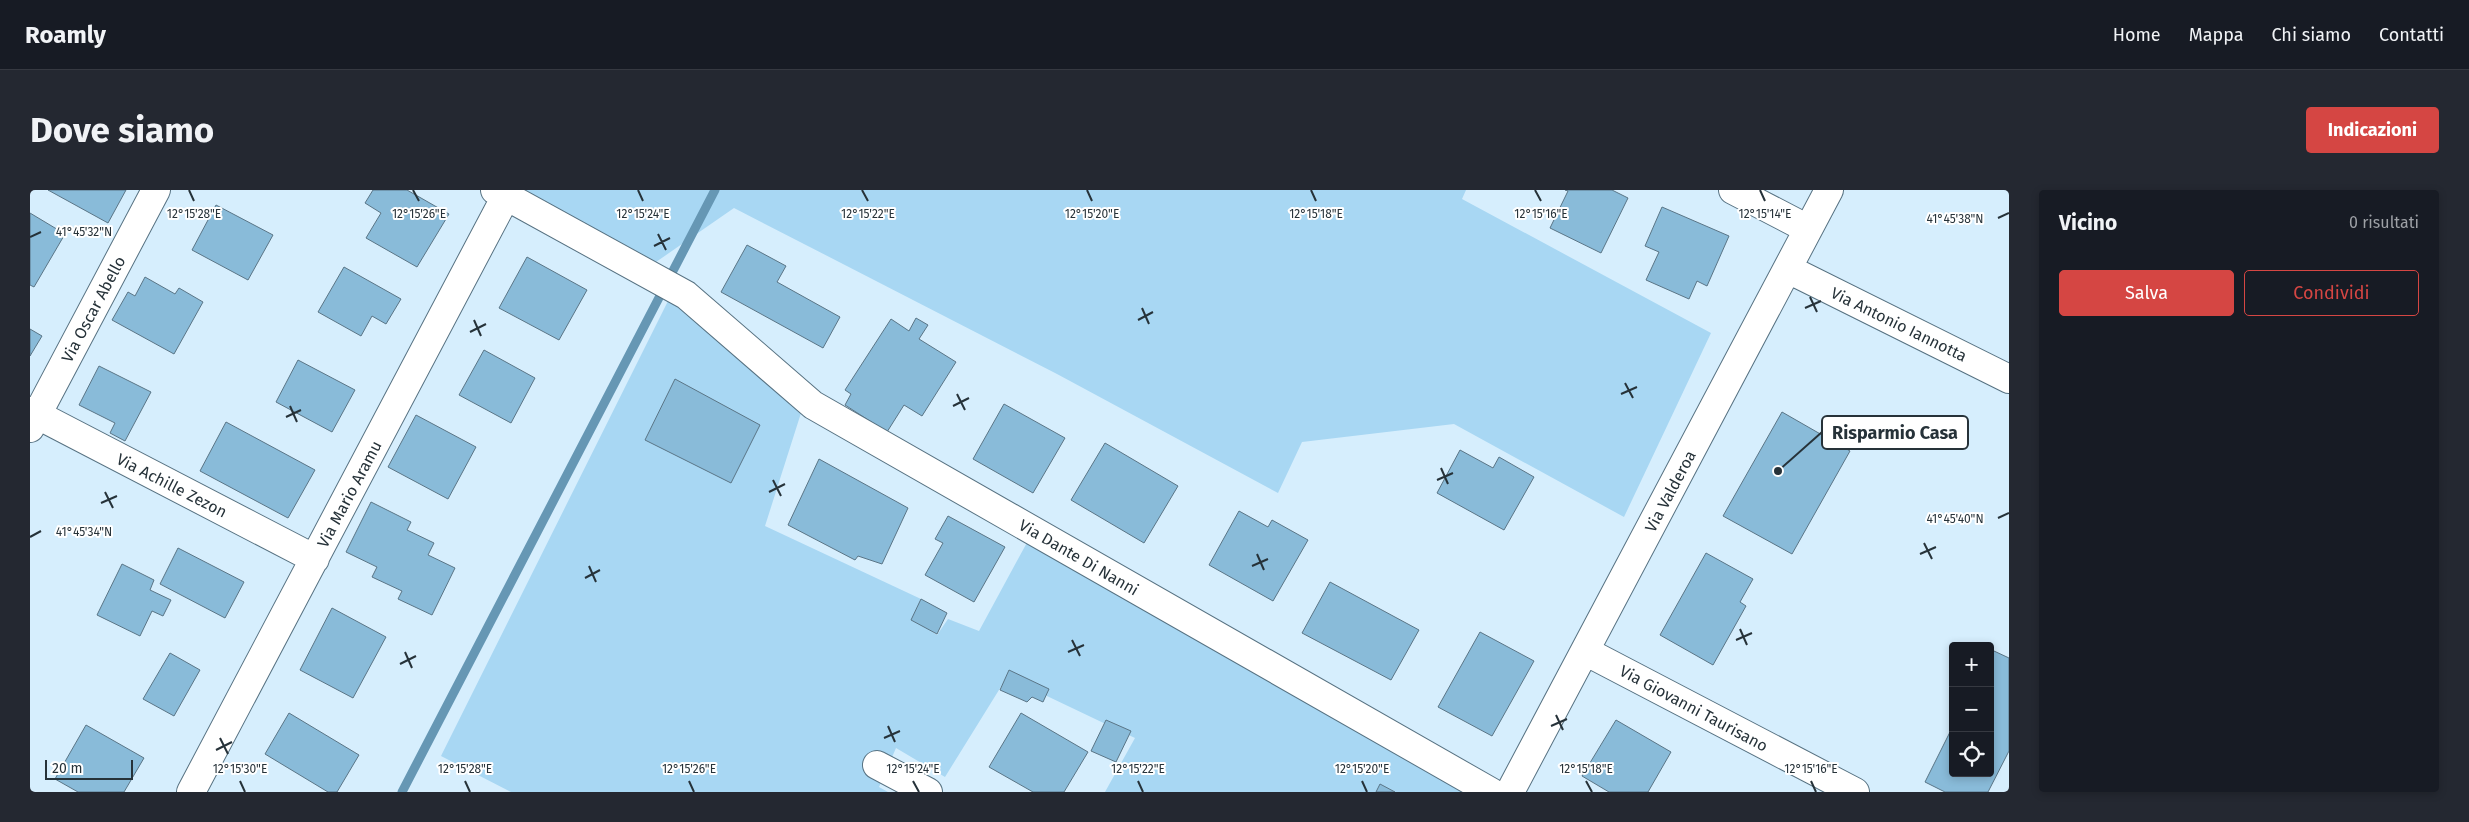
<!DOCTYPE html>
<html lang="it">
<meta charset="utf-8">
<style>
:root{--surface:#171b24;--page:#242831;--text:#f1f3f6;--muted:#9ea1a6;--line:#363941;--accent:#d54643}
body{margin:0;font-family:"Fira Sans",sans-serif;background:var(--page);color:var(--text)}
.controls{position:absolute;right:15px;bottom:15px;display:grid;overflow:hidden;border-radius:5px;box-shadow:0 2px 8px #0003}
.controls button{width:45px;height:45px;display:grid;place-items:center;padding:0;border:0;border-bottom:1px solid var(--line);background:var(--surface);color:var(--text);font:25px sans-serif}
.scale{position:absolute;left:15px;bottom:12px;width:88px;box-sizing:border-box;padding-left:5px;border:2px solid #263239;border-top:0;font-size:14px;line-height:18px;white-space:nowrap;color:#263239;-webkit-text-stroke:4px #fff;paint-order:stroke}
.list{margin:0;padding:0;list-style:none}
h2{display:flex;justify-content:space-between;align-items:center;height:65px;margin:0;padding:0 20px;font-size:21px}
h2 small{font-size:16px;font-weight:400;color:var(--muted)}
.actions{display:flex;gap:10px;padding:15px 20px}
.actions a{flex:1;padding:11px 0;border:1px solid var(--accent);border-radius:5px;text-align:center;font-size:18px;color:var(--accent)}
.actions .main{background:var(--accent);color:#fff}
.icon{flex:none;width:28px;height:28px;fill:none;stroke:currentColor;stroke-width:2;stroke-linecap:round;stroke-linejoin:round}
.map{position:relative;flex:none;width:1979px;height:602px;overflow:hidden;border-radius:5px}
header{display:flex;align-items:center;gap:30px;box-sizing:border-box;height:70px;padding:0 25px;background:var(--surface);border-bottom:1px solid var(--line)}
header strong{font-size:24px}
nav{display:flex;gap:28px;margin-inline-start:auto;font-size:18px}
.intro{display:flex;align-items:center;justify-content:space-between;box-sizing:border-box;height:120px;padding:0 30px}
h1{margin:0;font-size:35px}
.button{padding:12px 22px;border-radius:5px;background:var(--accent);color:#fff;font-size:18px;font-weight:700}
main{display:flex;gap:30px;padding:0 30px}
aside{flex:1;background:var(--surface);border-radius:5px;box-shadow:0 2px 8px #0003}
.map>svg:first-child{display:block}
</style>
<header>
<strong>Roamly</strong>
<nav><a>Home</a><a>Mappa</a><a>Chi siamo</a><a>Contatti</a></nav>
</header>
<div class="intro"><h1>Dove siamo</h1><a class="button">Indicazioni</a></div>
<main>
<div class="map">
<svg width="1979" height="602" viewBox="0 0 1979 602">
<rect width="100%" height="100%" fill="#d6eefd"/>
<path fill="#a8d7f3" d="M492 0H1436L1432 9 1681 143 1594 327 1424 234 1272 252 1248 303 1027 184 704 18 613 81Z
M639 109 771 223 735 336 891 409 883 429 907 445 918 429 949 441 1000 347 1453 602H1075L1105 548 977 487 915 587 866 558 849 597 858 602H481L411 566Z"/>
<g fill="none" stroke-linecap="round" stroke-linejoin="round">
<path stroke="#6697b4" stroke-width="9" d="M372 602 685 0"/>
</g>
<path fill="#89bbd9" stroke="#5a7586" d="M18 0H96L78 33Z
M343 0H377L419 24 387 77 336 48 351 23 335 13Z
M1535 0H1582L1598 8 1571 63 1520 38 1538 1Z
M186 15 243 45 218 90 162 60Z
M1632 17 1699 46 1677 96 1667 91 1659 109 1616 90 1629 62 1615 56Z
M0 23 35 44 4 97 0 95Z
M717 55 756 76 747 92 810 127 793 158 691 102Z
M497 67 557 100 529 150 469 118Z
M314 77 371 109 356 134 342 126 331 146 288 122Z
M115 87 145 104 149 98 173 112 144 164 82 130 98 102 105 106Z
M886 128 898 135 889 149 926 172 892 226 874 215 857 242 815 215 821 204 815 200 861 129 879 141Z
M0 139 12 146 0 166Z
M454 160 505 188 481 233 429 205Z
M268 170 325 200 302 242 246 212Z
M69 176 121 202 95 251 80 243 85 233 49 215Z
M645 189 730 235 701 293 615 250Z
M974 214 1035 248 1003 303 943 269Z
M1752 222 1820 261 1762 364 1693 326Z
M386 225 446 257 418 309 358 277Z
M196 232 285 280 258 328 170 281Z
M1075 253 1148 296 1114 353 1041 310Z
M1430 260 1463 278 1469 267 1504 287 1474 340 1407 303Z
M789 269 878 318 852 374 828 366 825 370 758 335Z
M341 312 381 332 377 340 404 353 398 365 425 378 402 425 368 409 372 401 342 387 347 377 316 362Z
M1209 321 1238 337 1242 330 1278 350 1243 411 1179 375Z
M918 326 975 357 944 412 895 385 913 353 905 349Z
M148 358 214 392 195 428 130 394Z
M1676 363 1723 389 1710 412 1716 416 1683 475 1630 445Z
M92 374 124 390 120 400 141 410 133 426 122 421 110 446 67 425Z
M1300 392 1389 440 1361 490 1272 443Z
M891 409 917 423 907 444 881 430Z
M302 418 356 447 323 508 270 480Z
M1450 442 1504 471 1462 546 1408 517Z
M1964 461 1979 468V561L1958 602H1915L1895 592 1920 542 1923 543V583H1960V469Z
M140 463 170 480 144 526 113 509Z
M979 480 1019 499 1013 512 1002 507 997 512 970 500Z
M259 523 329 565 307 602H298L235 564Z
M991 523 1058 562 1034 602H1003L959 577Z
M1076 530 1101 541 1086 572 1061 561Z
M1586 530 1641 562 1618 602H1579L1552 586Z
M56 535 114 568 94 602H48L25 589Z
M1350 594 1365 602H1346Z"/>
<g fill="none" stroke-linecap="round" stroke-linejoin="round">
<defs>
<path id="minor" d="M465 0 656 105 783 215 1461 602
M1703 0 1778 39
M1758 79 1979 189
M0 221 285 369
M0 238 126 0
M1555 461 1825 602
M847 575 898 602
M161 602 476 6
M1480 602 1799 0"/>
</defs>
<use href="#minor" stroke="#577282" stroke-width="30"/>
<use href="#minor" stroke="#fff" stroke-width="28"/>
</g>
<path fill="none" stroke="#263239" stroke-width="2" d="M159 0 164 11M383 0 389 11M608 0 613 11M832 0 838 11M1057 0 1062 11M1281 0 1286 11M1505 0 1511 11M1730 0 1735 11M1968 28 1979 23M628 44 636 60M0 47 11 42M624 56 640 48M1780 107 1787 122M1112 118 1119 134M1775 118 1791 111M444 130 451 146M1108 130 1123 122M440 142 456 134M1595 193 1603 208M927 204 935 220M1591 204 1607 197M260 216 267 232M923 216 939 208M256 227 271 220M1411 278 1418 294M743 290 751 306M1407 290 1423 283M75 302 83 318M739 302 755 294M71 313 87 306M1968 328 1979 323M0 347 11 341M1894 353 1902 369M1227 364 1234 380M1890 364 1906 357M559 376 566 392M1222 376 1238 369M555 388 570 380M1710 439 1717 455M1042 450 1050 466M1706 450 1722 443M375 462 382 478M1038 462 1054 455M370 474 386 466M1526 525 1533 540M858 536 865 552M1521 536 1537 529M190 548 198 564M854 548 870 541M186 560 202 552M210 591 215 602M435 591 440 602M659 591 664 602M883 591 889 602M1108 591 1113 602M1332 591 1337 602M1556 591 1562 602M1781 591 1786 602"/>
<g text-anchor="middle" stroke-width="4" stroke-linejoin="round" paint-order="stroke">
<g font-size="16" fill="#263239" stroke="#fff">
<text transform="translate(63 119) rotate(-62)" y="6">Via Oscar Abello</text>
<text transform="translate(1869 134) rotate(26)" y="6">Via Antonio Iannotta</text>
<text transform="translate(142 295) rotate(27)" y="6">Via Achille Zezon</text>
<text transform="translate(1640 301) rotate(-62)" y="6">Via Valderoa</text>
<text transform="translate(319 304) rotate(-62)" y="6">Via Mario Aramu</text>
<text transform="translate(1049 367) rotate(30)" y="6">Via Dante Di Nanni</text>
<text transform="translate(1664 518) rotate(28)" y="6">Via Giovanni Taurisano</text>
</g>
</g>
<g font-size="12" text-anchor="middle" fill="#263239" stroke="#fff" stroke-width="4" stroke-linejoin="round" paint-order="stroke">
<text x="164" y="28">12°15'28"E</text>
<text x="389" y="28">12°15'26"E</text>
<text x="613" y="28">12°15'24"E</text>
<text x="838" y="28">12°15'22"E</text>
<text x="1062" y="28">12°15'20"E</text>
<text x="1286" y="28">12°15'18"E</text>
<text x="1511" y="28">12°15'16"E</text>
<text x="1735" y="28">12°15'14"E</text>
<text x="1925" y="33">41°45'38"N</text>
<text x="54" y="46">41°45'32"N</text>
<text x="1925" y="333">41°45'40"N</text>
<text x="54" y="346">41°45'34"N</text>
<text x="210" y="583">12°15'30"E</text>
<text x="435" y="583">12°15'28"E</text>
<text x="659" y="583">12°15'26"E</text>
<text x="883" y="583">12°15'24"E</text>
<text x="1108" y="583">12°15'22"E</text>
<text x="1332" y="583">12°15'20"E</text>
<text x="1556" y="583">12°15'18"E</text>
<text x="1781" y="583">12°15'16"E</text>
</g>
<path fill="none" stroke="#263239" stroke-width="2" d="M1748 281L1792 242"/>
<circle fill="#263239" stroke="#fff" stroke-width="2" cx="1748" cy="281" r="5"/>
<rect fill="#fff" stroke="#263239" stroke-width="2" x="1792" y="226" width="146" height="33" rx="5"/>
<g font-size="18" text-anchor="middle" font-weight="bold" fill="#263239">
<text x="1865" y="249">Risparmio Casa</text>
</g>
</svg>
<div class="controls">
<button>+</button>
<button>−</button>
<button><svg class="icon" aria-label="locate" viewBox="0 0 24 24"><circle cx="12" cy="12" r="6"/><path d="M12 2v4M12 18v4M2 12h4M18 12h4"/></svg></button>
</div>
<div class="scale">20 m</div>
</div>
<aside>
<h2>Vicino<small>0 risultati</small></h2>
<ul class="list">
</ul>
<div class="actions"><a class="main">Salva</a><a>Condividi</a></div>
</aside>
</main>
